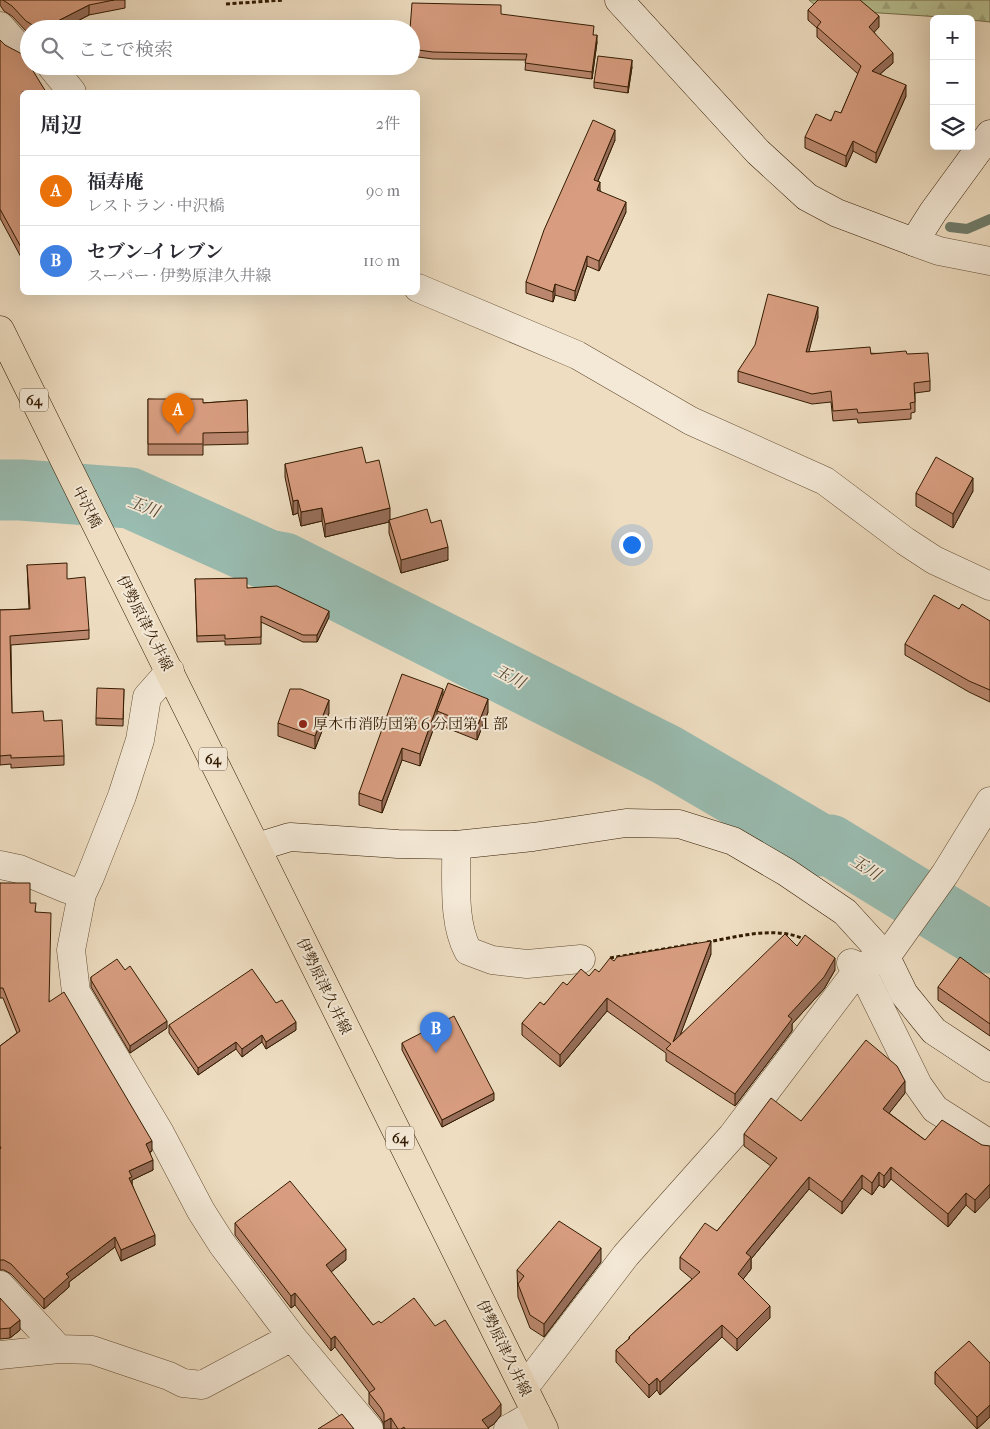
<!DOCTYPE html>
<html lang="ja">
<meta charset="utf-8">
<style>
:root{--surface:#fff;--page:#f2f2f3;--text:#2b2b33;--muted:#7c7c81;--line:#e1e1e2;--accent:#db2777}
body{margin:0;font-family:"IM FELL French Canon","Noto Serif JP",serif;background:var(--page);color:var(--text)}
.controls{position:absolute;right:15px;top:15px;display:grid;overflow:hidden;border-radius:8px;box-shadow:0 5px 20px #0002}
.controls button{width:45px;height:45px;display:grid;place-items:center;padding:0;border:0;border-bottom:1px solid var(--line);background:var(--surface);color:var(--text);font:25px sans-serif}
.you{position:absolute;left:631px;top:544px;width:18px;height:18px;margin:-12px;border:4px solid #fff;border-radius:50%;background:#1a73e8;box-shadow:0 0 0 8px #1a73e833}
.badge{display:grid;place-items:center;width:32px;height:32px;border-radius:50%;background:var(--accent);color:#fff;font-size:16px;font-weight:700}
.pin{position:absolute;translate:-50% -41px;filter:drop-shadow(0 1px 2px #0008)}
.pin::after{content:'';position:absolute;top:26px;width:18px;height:15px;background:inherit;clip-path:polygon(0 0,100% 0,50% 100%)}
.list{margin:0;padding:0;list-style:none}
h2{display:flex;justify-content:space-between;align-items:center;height:65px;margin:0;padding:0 20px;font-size:21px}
h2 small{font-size:16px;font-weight:400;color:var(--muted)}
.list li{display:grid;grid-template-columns:32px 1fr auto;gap:15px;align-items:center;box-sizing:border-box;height:70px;padding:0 20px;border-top:1px solid var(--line)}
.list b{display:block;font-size:19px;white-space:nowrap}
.list p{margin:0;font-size:16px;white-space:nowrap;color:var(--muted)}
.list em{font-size:16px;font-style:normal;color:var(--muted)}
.icon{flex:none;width:28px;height:28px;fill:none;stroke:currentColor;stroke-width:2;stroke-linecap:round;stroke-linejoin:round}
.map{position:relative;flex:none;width:990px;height:1429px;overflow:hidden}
.search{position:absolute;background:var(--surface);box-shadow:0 5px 20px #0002;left:20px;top:20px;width:400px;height:55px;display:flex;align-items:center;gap:12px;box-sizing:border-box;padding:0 18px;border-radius:28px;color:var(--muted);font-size:19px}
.panel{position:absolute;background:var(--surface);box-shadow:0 5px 20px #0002;left:20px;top:90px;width:400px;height:205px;border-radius:8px}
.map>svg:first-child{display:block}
</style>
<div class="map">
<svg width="990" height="1429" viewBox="0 0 990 1429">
<defs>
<pattern id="forest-firs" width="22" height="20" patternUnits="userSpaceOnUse" patternTransform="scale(1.25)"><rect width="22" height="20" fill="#b8c193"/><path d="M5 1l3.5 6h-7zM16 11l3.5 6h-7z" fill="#9fa57d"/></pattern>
</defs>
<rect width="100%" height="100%" fill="#eeddc1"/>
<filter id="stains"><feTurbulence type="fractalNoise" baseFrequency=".004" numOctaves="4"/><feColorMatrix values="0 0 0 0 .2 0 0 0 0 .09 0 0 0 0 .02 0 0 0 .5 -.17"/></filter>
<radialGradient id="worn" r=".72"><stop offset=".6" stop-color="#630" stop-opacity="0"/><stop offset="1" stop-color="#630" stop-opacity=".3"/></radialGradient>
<path fill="url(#forest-firs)" stroke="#766e4a" d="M809 0H990V22L971 20V19L820 9Z"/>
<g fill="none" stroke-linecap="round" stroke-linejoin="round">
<path stroke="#707c6b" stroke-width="10" d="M950 227 967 229 990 219"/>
<path stroke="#99bcb1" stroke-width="61" d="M0 490H21L130 498 268 560 284 563 667 755 823 846 830 845 990 943"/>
<defs>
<path id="street" d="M0 26 16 44 29 50
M51 66 72 92
M914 242 939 251 990 261
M418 288 577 355 691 421 825 481 905 541 934 560 990 586
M170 671 147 697 140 740 122 796 90 877 82 894 71 950 76 992 160 1133 201 1211 222 1244 292 1337 369 1429
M456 845C457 878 452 921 468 951L492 960 527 964 581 959
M0 865 19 869 67 889 82 894
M851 963 860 967 918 1085 935 1109 990 1144
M0 1285 59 1349
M0 1355 59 1349 92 1350 169 1376 183 1383 202 1385 292 1337
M524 1388 626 1255 732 1136 860 967 886 957 945 874 990 801
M508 1429 536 1413"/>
<path id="secondary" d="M619 0 758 152 807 197 837 213 914 242 933 212 990 134
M257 847 290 837 398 844 456 845 533 837 626 823 679 824 733 841 786 872 845 912 886 957 904 994 934 1031 990 1068"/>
<path id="primary" d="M0 330 544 1429"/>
</defs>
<use href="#street" stroke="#624c31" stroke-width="29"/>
<use href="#secondary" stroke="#331b01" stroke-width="29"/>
<use href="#primary" stroke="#331b01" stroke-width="29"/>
<path stroke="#331b01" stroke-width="3" stroke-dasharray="4 2.5" stroke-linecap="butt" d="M226 4 284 0
M707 942C738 937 776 925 806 940
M610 958 700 943"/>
<use href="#street" stroke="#f4e9d7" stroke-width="28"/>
<use href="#secondary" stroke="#f4e9d7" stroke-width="28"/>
<use href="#primary" stroke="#eeddc1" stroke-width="28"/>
</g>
<path fill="#ba876e" stroke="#331b01" d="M0 0H125V8L89 15 62 29H29V33L26 31 12 16 4 11 0 5Z
M808 10 879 27 874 32 893 63 880 74 906 96 876 163 853 151 846 167 805 148V137L841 113 858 74 817 37V28L808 20Z
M411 29 594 35 597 42 592 79 525 70 526 60 433 59 411 56Z
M0 40 22 92V259L0 218Z
M632 67 628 93 594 88V82Z
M615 140 598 181 600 191 626 212 599 271 587 266 575 301 555 295 553 302 526 293V282Z
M818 317 808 352 907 354 930 381V391L915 393V412L911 413V419L858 423 857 419 833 421 831 402 812 404 738 382V371Z
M148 399 203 403 247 400 248 444 203 445V455H148Z
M366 463 390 520 431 523 448 560 401 573 389 533V522L325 537 322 521 301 526 298 513 293 515 285 477V464Z
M973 491 953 528 916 506V493Z
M27 565 67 579 89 630V639L11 645 12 713 44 721 64 756V765L11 768V764L0 765V610L29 609Z
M195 579 247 588 329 617 317 642H303L261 622V644L225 645V641L197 642Z
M959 609 990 621V702L969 692 905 655V644Z
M124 689 123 726 96 725V718Z
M443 695 488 712 477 740 437 724V719L420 766 402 760 382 813 359 805V793Z
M329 713 315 749 278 736V723Z
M0 883 30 903 36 912 49 1001 152 1151 150 1152 153 1170 132 1180V1184L155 1245 121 1261 115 1247 69 1282V1287L44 1309 11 1274 4 1270H0V1046L17 1033 3 998H0Z
M797 946 835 970 824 989 792 1024V1031L735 1106 666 1061V1053L607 1011 560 1067 522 1035V1023L567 985 599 972 614 961 711 954 680 1035Z
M91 977 167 1028 130 1053 91 987Z
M990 979V1036L938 1000V987Z
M276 1003 296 1030 266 1049 262 1042 242 1057 236 1049 198 1075 169 1033V1025Z
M402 1043 494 1100 442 1127 402 1050Z
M905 1093 889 1113 925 1140 982 1145 975 1213 966 1205 948 1227 891 1179 884 1188 879 1185 872 1195 862 1188 842 1214 809 1189 751 1259V1269L743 1279 770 1318 737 1351 722 1337 660 1395 657 1390 649 1398 616 1362V1350L629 1339V1337L692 1279 680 1269V1257L717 1231 771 1166 744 1146V1134L801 1121Z
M235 1223 346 1260 331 1272 373 1325 381 1323 501 1415 494 1424 488 1428 489 1429H384V1425L381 1419 369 1404V1392L335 1347 331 1351 295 1305 291 1308 235 1235Z
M601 1262 544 1337 530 1328 518 1297 517 1270Z
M0 1298 20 1330 10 1338 0 1339Z
M935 1372 990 1417 977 1429 935 1384Z"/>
<path fill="#976e5a" stroke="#331b01" d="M89 5V15L62 29H42Z
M879 16V27L869 38V27Z
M597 35V42L592 79V72Z
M893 53V63L872 81V71Z
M632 60V67L628 93V87Z
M906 85V96L876 163V153Z
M615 130V140L594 190V180Z
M853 141V151L846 167V156Z
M600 182V193L597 190Z
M626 202V212L599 271V261Z
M587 256V266L575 301V291Z
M555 284V295L553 302V292Z
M818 307V317L806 363V352Z
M973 478V491L953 528V514Z
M298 500V513L293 515V501Z
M322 508V521L301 526V512Z
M390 508V522L389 520V522L325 537V524Z
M448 547V560L401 573V560Z
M329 611V617L317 642V635Z
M443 689V701L437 711V719L420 766V754Z
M488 699V712L477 740V727Z
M329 700V713L315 749V736Z
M402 748V760L382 813V801Z
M711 941V954L673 1054V1042Z
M835 958V970L824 989 792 1024V1031L735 1106V1094L788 1016Z
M607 998V1011L560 1067V1055Z
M167 1021V1028L130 1053V1046Z
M296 1022V1030L266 1049V1042Z
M262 1035V1042L242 1057V1049Z
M236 1042V1049L198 1075V1068Z
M905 1081V1093L883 1121V1109Z
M494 1093V1100L442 1127V1120Z
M152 1141V1151L146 1154V1144Z
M153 1160V1170L132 1180V1187L129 1188V1171Z
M891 1167V1179L884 1188V1176Z
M879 1172V1185L872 1195V1183Z
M862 1175V1188L842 1214V1202Z
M809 1177V1189L751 1259V1269L738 1286V1274L746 1253Z
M990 1184V1197L975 1213V1200Z
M966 1193V1205L948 1227V1214Z
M155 1235V1245L121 1261V1250Z
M115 1237V1247L69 1282V1287L44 1309V1299L66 1274Z
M601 1248V1262L544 1337V1324Z
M346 1249V1260L326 1276V1265Z
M295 1293V1305L291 1308V1296Z
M770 1306V1318L737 1351V1339Z
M20 1320V1330L10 1338V1328Z
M722 1325V1337L660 1395V1382Z
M335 1336V1347L331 1351V1339Z
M657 1378V1390L649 1398V1385Z
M501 1404V1415L494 1424 486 1429 482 1420Z
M990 1405V1417L977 1429V1417Z
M391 1418V1429H384V1422Z"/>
<path fill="#d89d80" stroke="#331b01" d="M3 0H114L89 5 42 29H39L26 21 12 6Z
M818 0H860L879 16 869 27 893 53 872 71 906 85 876 153 853 141 846 156 805 137 816 114 831 121 835 111 841 113 861 66 817 27 821 22 808 10Z
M412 3 501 5V14L594 26 593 35H597L592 72 525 63 527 54 433 52 411 49V29H410Z
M0 40 5 45 22 54 29 65V66H30L46 92H22V249L0 209Z
M598 56 632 60 628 87 594 82Z
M593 120 615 130 594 180 600 182 597 190 626 202 599 261 587 256 575 291 555 284 553 292 526 282 544 230Z
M768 294 818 307 806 352 870 347 871 354 906 351 907 354 928 353 930 381 914 383 915 402 910 403 911 409 858 413 857 409 833 411 831 391 812 394 738 371 755 345Z
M148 399H203V403L247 400 248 432 203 433V444H148Z
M362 447 366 463 379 460 390 508 325 524 322 508 301 512 298 500 293 501 285 464Z
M936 457 973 478 953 514 916 493Z
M427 509 431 523 441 520 448 547 401 560 389 520Z
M67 563V579L85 577 89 630 10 636 12 713 43 711 44 721 62 720 64 756 11 758V755L0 756V610L30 609 27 565Z
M247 578V588L277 586 329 611 317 635H303L261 616V637L225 639V635L197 636 195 579Z
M934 595 959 609 962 604 990 621V690L969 681 905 644Z
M402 674 443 689 420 754 402 748 382 801 359 793Z
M448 683 488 699 477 727 437 711Z
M97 688 124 689 123 719 96 718Z
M290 689H301L329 700 315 736 278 723Z
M0 883H30V903H36L35 912 51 913 49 1002 64 992 152 1141 146 1144 153 1160 129 1171 132 1177 129 1178 155 1235 121 1250 115 1237 66 1274 69 1277 44 1299 11 1264 4 1260H0V1149L1 1148 0 1146V1046L20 1031 3 988H0Z
M785 934 797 946 805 935 835 958 824 977 788 1016 792 1019 735 1094 666 1049 671 1044 607 998 560 1055 522 1023 540 1002 544 1005 563 982 567 985 581 969 589 976 595 969 599 972 610 958 614 961 617 957 711 941 673 1042Z
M960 957 990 979V1024L938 987Z
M117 959 125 970 130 966 167 1021 130 1046 91 980V977Z
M252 969 276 1003 282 1000 296 1022 266 1042 262 1035 242 1049 236 1042 198 1068 169 1025Z
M454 1016 494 1093 442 1120 402 1043Z
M866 1040 897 1066 905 1081 883 1109 925 1140 942 1120 982 1145 990 1146V1184L975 1200 966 1193 948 1214 891 1167 884 1176 879 1172 872 1183 862 1175 842 1202 809 1177 746 1253 751 1257 738 1274 770 1306 737 1339 722 1325 660 1382 657 1378 649 1385 616 1350 630 1338 629 1337 700 1272 680 1257 705 1223 717 1231 777 1158 744 1134 771 1098 801 1121Z
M290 1181 346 1249 326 1265 373 1325 379 1321 381 1323 414 1298 435 1326 445 1320 501 1404 494 1412 482 1420 489 1429H405L404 1427 401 1429H398L391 1418 384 1422V1414L381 1408 369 1393 375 1389 335 1336 331 1339 295 1293 291 1296 235 1223Z
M559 1221 601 1248 544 1324 530 1315 518 1284 524 1276 517 1270Z
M0 1298 20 1320 10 1328 0 1329Z
M969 1341 990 1363V1405L977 1417 935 1372Z
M342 1414 354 1429H318Z"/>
<circle fill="#8f2418" stroke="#f4e9d7" stroke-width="2" cx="303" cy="724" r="5"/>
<g text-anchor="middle" stroke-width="4" stroke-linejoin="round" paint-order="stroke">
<g fill="#f4e9d7" stroke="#6d5941" stroke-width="1">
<rect x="20" y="388.5" width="28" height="23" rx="4"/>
<rect x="199" y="747.5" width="28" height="23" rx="4"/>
<rect x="386" y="1126.5" width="28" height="23" rx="4"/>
</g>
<g font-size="14" font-weight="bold" fill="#331b01">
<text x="34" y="405">64</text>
<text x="213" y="764">64</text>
<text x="400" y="1143">64</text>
</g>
<g font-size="15" fill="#331b01" stroke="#f4e9d7">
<text transform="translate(87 507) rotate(63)" y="5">中沢橋</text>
<text transform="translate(145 623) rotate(63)" y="5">伊勢原津久井線</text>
<text transform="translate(324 986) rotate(64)" y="5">伊勢原津久井線</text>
<text transform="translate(504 1348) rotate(64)" y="5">伊勢原津久井線</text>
</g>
<g font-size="15" fill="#331b01" stroke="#f4e9d7" text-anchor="start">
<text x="313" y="729">厚木市消防団第６分団第１部</text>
</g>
<g font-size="16" font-style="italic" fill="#524b36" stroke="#f4e9d7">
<text transform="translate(144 506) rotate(21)" y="6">玉川</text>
<text transform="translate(510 676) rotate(27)" y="6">玉川</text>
<text transform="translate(866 867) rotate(32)" y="6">玉川</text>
</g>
</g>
<rect width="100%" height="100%" filter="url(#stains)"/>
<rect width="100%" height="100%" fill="url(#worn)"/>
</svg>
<div class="controls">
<button>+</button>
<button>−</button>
<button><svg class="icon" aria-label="layers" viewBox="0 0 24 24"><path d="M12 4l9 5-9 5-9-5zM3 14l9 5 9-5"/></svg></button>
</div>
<div class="you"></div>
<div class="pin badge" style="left:178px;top:434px;background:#e8710a">A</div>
<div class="pin badge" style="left:436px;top:1053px;background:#3f7fe0">B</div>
<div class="search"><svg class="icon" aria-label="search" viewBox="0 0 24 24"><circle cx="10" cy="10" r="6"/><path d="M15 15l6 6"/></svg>ここで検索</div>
<section class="panel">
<h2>周辺<small>2件</small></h2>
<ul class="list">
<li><span class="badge" style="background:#e8710a">A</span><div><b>福寿庵</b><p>レストラン · 中沢橋</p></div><em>90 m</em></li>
<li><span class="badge" style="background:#3f7fe0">B</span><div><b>セブン-イレブン</b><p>スーパー · 伊勢原津久井線</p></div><em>110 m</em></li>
</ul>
</section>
</div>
